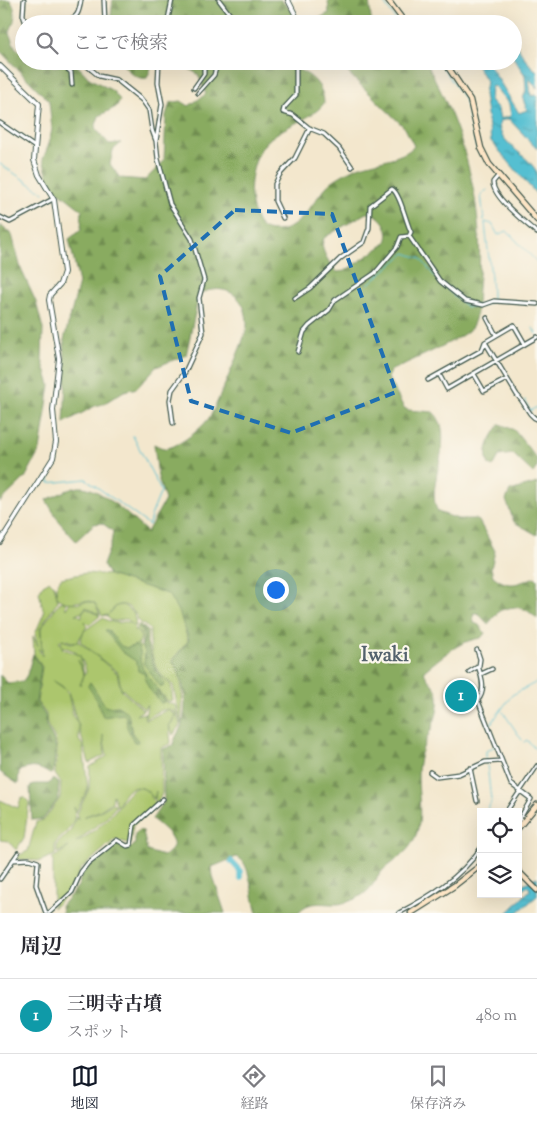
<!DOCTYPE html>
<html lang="ja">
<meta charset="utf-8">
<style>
:root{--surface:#fff;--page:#f2f2f3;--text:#2b2b33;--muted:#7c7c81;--line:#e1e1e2;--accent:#111827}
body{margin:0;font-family:"Sorts Mill Goudy","Noto Serif JP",serif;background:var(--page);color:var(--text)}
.controls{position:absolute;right:15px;bottom:15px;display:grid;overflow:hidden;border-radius:0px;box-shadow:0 5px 20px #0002}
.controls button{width:45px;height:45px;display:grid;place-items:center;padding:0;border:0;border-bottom:1px solid var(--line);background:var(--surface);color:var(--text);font:25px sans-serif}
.you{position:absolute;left:275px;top:589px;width:18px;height:18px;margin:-12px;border:4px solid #fff;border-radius:50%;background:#1a73e8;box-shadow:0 0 0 8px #1a73e833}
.badge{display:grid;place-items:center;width:32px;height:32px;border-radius:50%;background:var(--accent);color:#fff;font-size:16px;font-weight:700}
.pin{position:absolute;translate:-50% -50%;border:2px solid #fff;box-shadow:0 1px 5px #0006}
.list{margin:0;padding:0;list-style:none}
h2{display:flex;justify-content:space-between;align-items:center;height:65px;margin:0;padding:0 20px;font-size:21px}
h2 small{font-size:16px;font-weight:400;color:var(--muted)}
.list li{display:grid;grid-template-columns:32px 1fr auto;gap:15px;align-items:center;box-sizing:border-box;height:75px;padding:0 20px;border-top:1px solid var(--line)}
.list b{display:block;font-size:19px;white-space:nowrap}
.list p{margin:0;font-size:16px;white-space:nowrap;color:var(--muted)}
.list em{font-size:16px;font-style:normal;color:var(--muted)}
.icon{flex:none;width:28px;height:28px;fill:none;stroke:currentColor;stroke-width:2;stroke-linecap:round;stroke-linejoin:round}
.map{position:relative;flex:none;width:537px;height:913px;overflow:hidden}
.search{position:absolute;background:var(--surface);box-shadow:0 5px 20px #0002;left:15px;right:15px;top:15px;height:55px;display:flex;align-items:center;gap:12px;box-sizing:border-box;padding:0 18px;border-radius:28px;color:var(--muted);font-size:19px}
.sheet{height:140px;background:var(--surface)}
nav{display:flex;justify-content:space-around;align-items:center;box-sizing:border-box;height:70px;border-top:1px solid var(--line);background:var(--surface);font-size:14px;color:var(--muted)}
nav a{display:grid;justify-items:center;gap:2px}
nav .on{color:var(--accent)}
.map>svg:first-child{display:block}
</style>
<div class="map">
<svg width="537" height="913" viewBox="0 0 537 913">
<defs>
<pattern id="forest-firs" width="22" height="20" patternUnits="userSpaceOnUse" patternTransform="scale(1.25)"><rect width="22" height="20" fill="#89ab60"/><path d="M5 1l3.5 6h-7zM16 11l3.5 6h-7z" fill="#6f8c50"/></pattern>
<pattern id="water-ripples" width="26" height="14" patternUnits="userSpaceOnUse" patternTransform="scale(1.25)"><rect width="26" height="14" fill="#55bfd1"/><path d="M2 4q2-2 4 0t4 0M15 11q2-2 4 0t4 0" fill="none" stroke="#469caa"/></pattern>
</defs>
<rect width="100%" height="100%" fill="#fbf7ec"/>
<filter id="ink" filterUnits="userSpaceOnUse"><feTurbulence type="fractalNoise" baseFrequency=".02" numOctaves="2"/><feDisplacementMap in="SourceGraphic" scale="10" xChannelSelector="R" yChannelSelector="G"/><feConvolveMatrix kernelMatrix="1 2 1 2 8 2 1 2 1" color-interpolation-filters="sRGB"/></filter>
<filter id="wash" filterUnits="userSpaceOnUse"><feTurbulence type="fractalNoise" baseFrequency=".0096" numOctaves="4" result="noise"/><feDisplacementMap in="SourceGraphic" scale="20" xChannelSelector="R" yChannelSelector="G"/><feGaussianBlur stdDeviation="1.12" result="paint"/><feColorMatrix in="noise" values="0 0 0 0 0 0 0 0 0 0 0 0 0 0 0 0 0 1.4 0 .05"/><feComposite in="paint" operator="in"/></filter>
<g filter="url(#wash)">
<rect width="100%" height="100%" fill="#f3e7cd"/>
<path fill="#acc66d" stroke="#668250" d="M86 573 109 575 168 594 180 614 188 641 172 660C185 682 183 700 181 724L173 685C170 681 164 680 161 675 152 663 149 644 150 630 147 626 144 625 140 622 137 620 137 615 134 612 124 601 117 603 109 614L116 606 123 605 134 613 136 627 126 619C118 620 114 624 107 617L108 615 102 616C90 586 76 612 57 598L56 586 61 578Z
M50 581 54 585 58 601 40 628 42 652 38 648 42 656 41 628 60 602H65L66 609 70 602 77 604 85 601 95 603 100 615 86 607 81 613 76 614 82 617V613L86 608 100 616 89 625 85 621 87 626 78 641 72 642 63 639 59 641 63 649 80 655 84 674 78 660 84 675 80 685 86 671C82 656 78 651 63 647L61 642 62 640 71 643 79 642C93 652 104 664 117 673L121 690 143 710 136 715 145 713 144 718 146 720 169 709 175 715 170 725 175 718V712C164 705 155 714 145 719L147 704 144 709 121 688 118 672C104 663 93 652 80 641L84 631 102 618C106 619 109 622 113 622 125 625 125 616 135 628L134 631H137L141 637 139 644 137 643 141 648 142 638 137 629 139 624 148 631 147 642 157 672 171 685 173 701H167L163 695 166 702 175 705 180 725 173 735 169 725 171 743 161 748 162 793 158 803 155 800 156 791 154 799C148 789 136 782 126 792 122 796 121 802 117 806L113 795 112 802 99 811 85 816 83 817 99 812 113 803 116 806 106 818 76 842C88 837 101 825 110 816 126 800 137 767 156 805L133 825 130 844 115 839 81 869 71 890 53 908V858L69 847 57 853V844L71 830 76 817 78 820 77 814 89 789 90 767 107 756 103 735 105 755 89 763 68 691 52 680 62 686 68 694 73 715 79 726V740L83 746 88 789 76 812 74 807C78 824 65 832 55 844V855L40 861 17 859V856L28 851 36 822 44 820 60 798 61 783 55 774 57 750 55 738 47 725 46 714 37 702 42 667 34 654 33 636 38 646 35 634 44 613 39 592 43 585Z
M24 797 29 802 24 838 16 850 8 841 0 840V800L18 808 21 798Z"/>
<path fill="url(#forest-firs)" stroke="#54744a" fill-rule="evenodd" d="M0 0H10C18 12 15 21 9 33L15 47 24 55V61H44L54 67 73 61 89 78 113 91 120 100 116 107 99 116 95 128 109 144 121 143 113 150 110 164 120 178 145 180 164 161 166 115 170 103 181 101 189 106 206 94 198 74 185 67 183 61C219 61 322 49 324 103 311 122 275 126 261 149 252 165 248 187 252 204 255 218 257 230 273 231 300 232 310 205 326 187 332 180 342 175 351 170 367 161 403 160 414 146L405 128 336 61H425C464 129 486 208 478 288 477 300 478 318 471 328 463 339 405 363 390 371L388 378 404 408 408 410 433 412C459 436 423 485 438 512L458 519H475L479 521 495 551 491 568 493 576C510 589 516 584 535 577L537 579V619C526 607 516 604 499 611L488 624 478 613H473L474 623 479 625 485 633 481 638C458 641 442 657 424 671 426 682 438 685 438 697 440 721 425 735 420 758 413 785 428 818 412 843 405 855 394 860 384 869 377 876 373 887 365 893 360 897 351 901 344 903 328 907 310 897 298 913H257C252 900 251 859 236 857L212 867 213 877 225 913H62L61 906 78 886 82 873 88 866 102 857 115 842 131 848 135 844V834L140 830 143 831 147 851 163 856C187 845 163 828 152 819L164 802 163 749 173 745C174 738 178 734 181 727 189 705 184 679 173 661L189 640 180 614 168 594 109 575 103 565 111 544 113 531 102 523 94 524 76 541 60 523 46 500C56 496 69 488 79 487 99 485 132 519 147 532L165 500 158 477 154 444C158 446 163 449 168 448 181 445 204 427 211 415 216 406 247 335 247 326 248 297 226 281 199 294L186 355 156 367 137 388 124 391 103 404 95 406 64 423 66 381 64 340 79 283 69 239 81 230 82 210 50 185 43 159 49 144 52 129 49 101 0 51ZM366 213C381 212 393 231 385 244L345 271 337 272C330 264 317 247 325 237Z
M113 0H281L304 24H292L281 14 275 15 270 24H110Z
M328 0H369L371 19 375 24H308L329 13Z
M119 61H154L147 78C134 80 128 69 119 61Z
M0 225 12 235 21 269 36 302 43 329 42 360 50 385 40 450 25 478 0 502Z
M500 424 514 430 537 459V467L533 473 513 454 499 456 493 467 489 465C482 449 492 437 500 424Z
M537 483V535L514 522 506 500 510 491Z
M139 626 146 631 145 642 154 667 165 684 161 687 144 664 145 652 142 645 144 638Z
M105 630H108L121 646 127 648 136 645C143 652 139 656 141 664 145 677 161 688 164 702L161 703C151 690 148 691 144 673L138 671 137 662 122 652Z
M33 654 41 667 36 702 45 715 46 726 53 738 56 749 53 773 50 774C36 766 34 766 19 771L18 784 0 772V675L8 683 23 681 27 675Z
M90 682 106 707 118 706 128 713 132 733 139 742H134L127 727 126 717 123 714 103 717 97 700 88 686Z
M52 779 59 783 58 799 43 819 32 820 30 787 35 784H49Z"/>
<path fill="url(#water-ripples)" stroke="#3a7e82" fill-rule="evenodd" d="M513 40C521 50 527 65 537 71V88L529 78 531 96 537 95V149L509 119 500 121C494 141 529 155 536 171 537 177 537 188 537 195L491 141 484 94 486 81 474 61H487L519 113 527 110 523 99 526 90 525 75 513 57ZM494 86 509 104 511 116 500 119 498 109 490 100 491 87Z
M537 877V896L517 913H507L530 890 528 886 518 891V887Z"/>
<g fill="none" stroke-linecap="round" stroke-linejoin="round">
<path stroke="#55bfd1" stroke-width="1" d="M382 0 399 24
M438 61 464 98 477 149
M0 164 44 193
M484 220 481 195 487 190
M367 285 405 253 420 258 436 278
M444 286 452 294
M453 295 467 307 489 304
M492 300C492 273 487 248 485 222L492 224 498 235 507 231 537 262
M533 328 536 334
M525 400 530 411 537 407
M49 477V483L86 479 149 525 151 516 161 491 133 436
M503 712 522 740
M490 725 512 695 537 682
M524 742 527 740 535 749
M486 761V751L495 746
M487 764 491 800
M487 812 491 802"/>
<path stroke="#55bfd1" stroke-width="5.5" d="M231 861 240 871V878"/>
</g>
</g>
<g filter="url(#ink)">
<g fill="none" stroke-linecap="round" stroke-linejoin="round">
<defs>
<path id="minor" d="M24 0 23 15 26 24
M104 0 105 24
M219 0 237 24
M60 24C75 16 78 20 81 0
M167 24 172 0
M57 61 71 72 72 85
M81 61 99 76 117 80 142 100 149 110 152 130 156 141
M159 61 158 83 162 104 156 141 158 159 170 204 192 239 204 280 199 298 203 333 185 372 172 390 170 400 173 423
M296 61V95L284 108 283 112 293 115 309 128 324 134 339 148 352 167
M194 88 204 74V61
M198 93 214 75 218 61
M0 123 35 147
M498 176 493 182C492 197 526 223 537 233
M0 217 10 222 53 199
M283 218 275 201V184L280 174 295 158 310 128
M295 298 310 288 341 258 364 242 369 228 370 206 392 189C400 193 406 222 411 232L409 236 440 281 465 301 483 305 494 301 537 304
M487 318 496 335
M485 342 517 395C525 402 529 417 537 419
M298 352 304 332 309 326 329 310 335 300 375 273 397 247 401 237 409 236
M439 374 447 389 537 337
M474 374 484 391 507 379
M428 380 482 350 485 342 514 325 525 344
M469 672 479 666 480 659 477 650
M481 674 492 669
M477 698 511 784 531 799 518 822
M478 700C486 691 482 677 478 666
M470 768 477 801
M430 772 437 777 459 774 485 762 502 761
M506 812 537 766
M13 860 29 859 38 862 36 885 46 913
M0 879 18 853
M49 913 72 892 81 872 88 863 117 840 127 846 131 845 134 825 163 799
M399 913C431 896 460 878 481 848"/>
<path id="tertiary" d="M288 0 300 24
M0 66 39 104 34 160 39 175 54 200 64 272 60 284 50 295 49 300 59 359 53 410 56 442 53 458 0 542"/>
<path id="secondary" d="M388 0 406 24
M444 61 470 100 481 148 489 164 537 220
M518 828 537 805
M518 871 537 890
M411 913 454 886 481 865"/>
</defs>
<use href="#minor" stroke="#3f564b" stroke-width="5.5"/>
<use href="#tertiary" stroke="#3f564b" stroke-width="6"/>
<use href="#secondary" stroke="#3f564b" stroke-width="7"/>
<use href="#minor" stroke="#fff" stroke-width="3"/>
<use href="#tertiary" stroke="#fff" stroke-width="4"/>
<use href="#secondary" stroke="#fde5c5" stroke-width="4.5"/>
</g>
</g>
<path fill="none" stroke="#1f6fb2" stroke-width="4" stroke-dasharray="10 6" stroke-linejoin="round" d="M235 210 332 214 396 392 291 433 191 401 160 276Z"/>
<g text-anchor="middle" stroke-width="4.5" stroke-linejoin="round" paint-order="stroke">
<g font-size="20" font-weight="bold" fill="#54626d" stroke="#fbf7ec">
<text x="385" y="661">Iwaki</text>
</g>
</g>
</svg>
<div class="controls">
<button><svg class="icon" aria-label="locate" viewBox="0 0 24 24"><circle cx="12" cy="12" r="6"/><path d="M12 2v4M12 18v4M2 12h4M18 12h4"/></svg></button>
<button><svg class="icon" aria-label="layers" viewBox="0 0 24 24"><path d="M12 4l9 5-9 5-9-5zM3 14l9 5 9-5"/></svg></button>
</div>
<div class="you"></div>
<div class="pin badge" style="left:461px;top:696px;background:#0f9aa8">1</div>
<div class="search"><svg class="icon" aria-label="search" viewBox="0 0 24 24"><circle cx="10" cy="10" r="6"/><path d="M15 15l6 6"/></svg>ここで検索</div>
</div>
<section class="sheet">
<h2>周辺<small></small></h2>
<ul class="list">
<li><span class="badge" style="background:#0f9aa8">1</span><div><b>三明寺古墳</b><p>スポット</p></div><em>480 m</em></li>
</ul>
</section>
<nav>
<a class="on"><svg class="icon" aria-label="map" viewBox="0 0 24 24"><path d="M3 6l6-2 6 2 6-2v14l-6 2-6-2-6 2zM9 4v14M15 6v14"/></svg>地図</a>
<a><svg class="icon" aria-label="directions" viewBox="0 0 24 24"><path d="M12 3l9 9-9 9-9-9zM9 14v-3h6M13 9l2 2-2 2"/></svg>経路</a>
<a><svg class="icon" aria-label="saved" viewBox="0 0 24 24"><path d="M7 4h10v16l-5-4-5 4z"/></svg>保存済み</a>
</nav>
